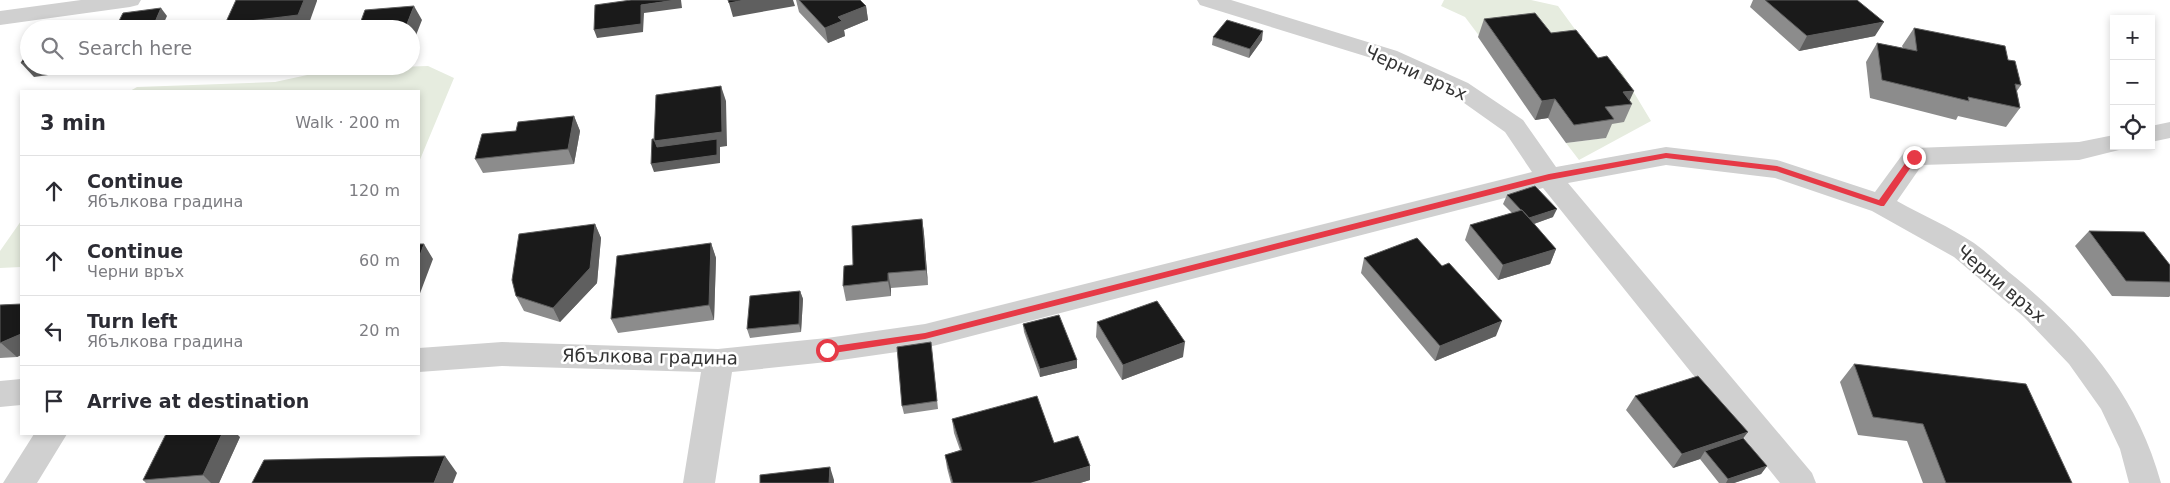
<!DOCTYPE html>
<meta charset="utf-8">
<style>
:root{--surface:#fff;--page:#f2f2f3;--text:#2b2b33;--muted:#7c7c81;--line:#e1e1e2}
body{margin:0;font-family:"DejaVu Sans",sans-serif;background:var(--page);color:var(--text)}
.controls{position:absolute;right:15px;top:15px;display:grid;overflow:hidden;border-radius:0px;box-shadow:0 2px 8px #0003}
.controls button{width:45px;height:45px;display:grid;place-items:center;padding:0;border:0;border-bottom:1px solid var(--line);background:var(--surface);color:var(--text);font:25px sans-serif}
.stop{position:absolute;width:15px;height:15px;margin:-11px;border:4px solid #e63946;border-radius:50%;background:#fff}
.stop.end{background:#e63946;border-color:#fff;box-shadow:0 1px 5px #0008}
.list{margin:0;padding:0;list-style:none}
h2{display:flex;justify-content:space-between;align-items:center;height:65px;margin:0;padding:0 20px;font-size:21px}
h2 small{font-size:16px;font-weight:400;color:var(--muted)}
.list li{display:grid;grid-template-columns:32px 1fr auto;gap:15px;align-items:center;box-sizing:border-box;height:70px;padding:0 20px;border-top:1px solid var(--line)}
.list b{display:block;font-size:19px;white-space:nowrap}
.list p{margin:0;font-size:16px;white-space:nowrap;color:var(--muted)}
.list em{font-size:16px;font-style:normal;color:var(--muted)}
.icon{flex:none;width:28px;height:28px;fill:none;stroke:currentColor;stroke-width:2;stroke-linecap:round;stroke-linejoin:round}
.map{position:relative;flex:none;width:2170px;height:483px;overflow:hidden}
.search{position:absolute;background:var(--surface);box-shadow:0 2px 8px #0003;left:20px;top:20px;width:400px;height:55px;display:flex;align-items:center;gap:12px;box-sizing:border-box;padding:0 18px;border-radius:28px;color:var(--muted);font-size:19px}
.panel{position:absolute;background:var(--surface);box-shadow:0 2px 8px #0003;left:20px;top:90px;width:400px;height:345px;border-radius:0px}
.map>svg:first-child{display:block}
</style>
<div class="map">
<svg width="2170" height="483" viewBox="0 0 2170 483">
<rect width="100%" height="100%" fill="#fff"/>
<path fill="#e6ecdf" d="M1444 0H1531L1558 6 1596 58 1621 71 1651 121 1579 160 1566 143 1605 138 1480 37 1465 17 1441 6Z
M428 66 454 78 419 162V91H130L137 87 275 82 335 69Z
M21 221V267L0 268V251Z"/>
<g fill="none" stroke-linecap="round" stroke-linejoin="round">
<path fill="#d0d0d0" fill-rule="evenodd" d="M81 0H141L138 5 130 7 0 25V11Z
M1197 0H1231L1397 51 1468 83 1523 120 1556 167 1666 147 1777 160 1875 192 1905 151 1914 148 2079 142 2114 135V146H2125L2123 149 2079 160 1922 165 1897 201C1922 215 1950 227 1974 243 1988 253 2001 266 2015 277 2084 334 2137 395 2161 483H2129L2120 449 2101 409 2069 364 2024 317 1954 257 1872 211 1775 178 1666 165 1568 183 1812 473 1816 483H1780L1543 188 925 348 827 362 732 372 715 483H683L701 372 502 366 419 372V348L502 342 718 349 827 338 925 324 1532 172 1505 132 1450 93 1381 61 1200 5Z
M2170 122V138L2151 142V126Z
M21 379V405L0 407V381Z
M34 434H67L37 483H3Z"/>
</g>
<path fill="#8c8c8c" d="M796 0H860L866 6 868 20 844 30 845 36 828 43 799 12Z
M1753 0H1857L1875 36 1799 51 1750 7Z
M1484 19 1551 33 1630 101 1632 104 1624 122 1612 124 1606 138 1566 143 1548 118 1535 120 1478 37Z
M1914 28 2008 60 2021 85 2017 91 2020 108 2006 127 1958 116 1956 120 1870 98 1866 62 1877 43 1903 48 1902 46Z
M1213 37 1262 40 1249 58 1212 45Z
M574 116 580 131 574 164 483 173 475 159 516 131Z
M1507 195 1553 217 1534 224 1556 249 1550 264 1498 280 1465 240 1470 225 1512 213 1503 204Z
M922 219 924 234 928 285 891 288V296L846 301 843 286 853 265Z
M595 224 601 238 597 283 560 322 524 311 516 296Z
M2089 231 2170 265V296L2169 297 2112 296 2075 246Z
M711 243 716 258 714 320 618 333 611 319Z
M1364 258 1496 336 1435 361 1361 273Z
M800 291 803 299 801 332 750 338 747 329Z
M21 304V355L17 357 0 358V305Z
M1097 322 1183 357 1122 380 1096 337Z
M1023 324 1077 360V368L1040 377 1024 332Z
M932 351 938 409 904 414 902 406Z
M1854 364 2072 483H1923L1907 441 1858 435 1840 382Z
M1635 396 1748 432 1743 438 1767 466 1761 474 1734 483H1719L1700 459 1673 468 1626 410Z
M952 419 1054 443 1090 480 1080 483H951L947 468 945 455 960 450 954 433Z
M240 437 219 483H146L143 480Z"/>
<path fill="#5f5f5f" d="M304 0H317V1L307 29H228L225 24Z
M676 0H681L682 8 644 13 643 32 597 38 594 30 641 5Z
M745 0H793L795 6 733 17 729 3Z
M414 6 422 20 411 48V29H405Z
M866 6 868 20 844 30 845 36 828 43 825 28 838 17Z
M161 8 167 16 161 29H152Z
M1884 22 1875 36 1799 51 1807 36Z
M1263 31 1262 40 1249 58 1250 49Z
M29 62V66H108L107 67 34 77 21 63Z
M203 66H226L208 74Z
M721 86 726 101 727 146 720 147V163L654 172 651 164 660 156 654 141Z
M1634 91 1628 104 1623 92Z
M1555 99 1548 118 1535 120 1542 101Z
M574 116 580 131 574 164 568 149Z
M1557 209 1553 217 1525 227 1528 218Z
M922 219 924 234 928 285 926 270Z
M595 224 601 238 597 283 560 322 553 308Z
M711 243 716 258 714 320 709 305Z
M424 244 433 259 419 296V258Z
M1556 249 1550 264 1498 280 1503 265Z
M888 273 891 288V296L888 281Z
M800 291 803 299 801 332 799 324Z
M1502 321 1496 336 1435 361 1440 346Z
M21 334V355L17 357 1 343Z
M1185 342 1183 357 1122 380 1123 365Z
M1077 360V368L1040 377V369Z
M1748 432 1737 446 1705 451 1700 459 1673 468 1682 454Z
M222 434H237L240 437 219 483H211L203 475Z
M445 456 457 473 453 483H434Z
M1090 466V480L1080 483H1031Z
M1767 466 1761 474 1734 483H1726L1728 479Z
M830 467 834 480V483H829Z"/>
<path fill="#1a1a1a" stroke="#5f5f5f" d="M236 0H304L298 15 225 24Z
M631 0H676L641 5V24L594 30 595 5Z
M728 0H745L729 3Z
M799 0H860L866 6 838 17 842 21 825 28Z
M1765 0H1857L1884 22 1807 36Z
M414 6 405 29H358L365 10Z
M161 8 152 29H115L123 13Z
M1535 13 1551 33 1576 30 1598 58 1607 56 1634 91 1623 92 1632 104 1605 107 1614 119 1574 125 1555 99 1542 101 1484 19Z
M1227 20 1263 31 1250 49 1213 37Z
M109 25 108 29H82Z
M1914 28 2005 46 2008 60 2015 61 2021 85 2015 84 2020 108 1968 97 1969 101 1882 80 1877 43 1917 51Z
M29 50V62L21 63Z
M721 86 722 132 654 141 656 95Z
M574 116 568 149 475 159 482 134 516 131 518 122Z
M652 139H654L657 147 717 139V155L651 164Z
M1535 186 1557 209 1529 218 1522 210H1521L1507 195Z
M1522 210 1556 249 1503 265 1470 225Z
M922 219 926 270 888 273V281L843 286 844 266 853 265 852 226Z
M595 224 590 268 553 308 516 296 512 280 519 234Z
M2089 231 2144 232 2170 265V282L2126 281Z
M1417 238 1442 266 1449 263 1502 321 1440 346 1364 258Z
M711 243 709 305 611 319 617 256Z
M419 244H424L419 258Z
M800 291 799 324 747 329 750 296Z
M1157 301 1185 342 1123 365 1097 322Z
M21 304V334L0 343V305Z
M1059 315 1077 360 1040 369 1023 324Z
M931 342 937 401 902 406 897 347Z
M1854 364 2026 384 2072 483H1946L1923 424 1873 417Z
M1698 376 1748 432 1682 454 1635 396Z
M1037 396 1054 443 1078 436 1090 466 1031 483H953L945 455 962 450 952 419Z
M166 434H222L203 475 143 480Z
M1743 438 1767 466 1728 479 1705 451Z
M445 456 434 483H252L264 460Z
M830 467 829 483H760V475Z"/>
<path fill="#e63946" d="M1666 153 1777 166 1879 200 1911 155 1918 157 1884 206H1881L1776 171 1666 158 1549 180 925 339 827 354 822 350 827 347 925 333 1549 174Z"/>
<g text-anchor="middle" stroke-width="5" stroke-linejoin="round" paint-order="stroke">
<g font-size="18" fill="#333" stroke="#fff">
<text transform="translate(1416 73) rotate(24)" y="6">Черни връх</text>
<text transform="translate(2001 284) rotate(40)" y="6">Черни връх</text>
<text transform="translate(650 357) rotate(1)" y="6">Ябълкова градина</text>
</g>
</g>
</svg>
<div class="controls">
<button>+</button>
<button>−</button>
<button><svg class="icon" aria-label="locate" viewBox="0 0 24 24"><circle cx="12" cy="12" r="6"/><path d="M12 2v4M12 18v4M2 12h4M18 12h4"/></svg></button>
</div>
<div class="stop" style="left:827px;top:350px"></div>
<div class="stop end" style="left:1914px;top:157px"></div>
<div class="search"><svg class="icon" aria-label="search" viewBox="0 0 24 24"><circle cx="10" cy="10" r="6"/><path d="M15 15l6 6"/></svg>Search here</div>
<section class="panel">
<h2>3 min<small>Walk · 200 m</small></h2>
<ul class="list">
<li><svg class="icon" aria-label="ahead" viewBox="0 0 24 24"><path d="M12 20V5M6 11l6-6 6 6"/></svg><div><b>Continue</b><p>Ябълкова градина</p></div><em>120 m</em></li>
<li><svg class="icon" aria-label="ahead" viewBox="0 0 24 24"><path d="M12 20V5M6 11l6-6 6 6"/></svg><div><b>Continue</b><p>Черни връх</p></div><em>60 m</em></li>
<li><svg class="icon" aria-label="left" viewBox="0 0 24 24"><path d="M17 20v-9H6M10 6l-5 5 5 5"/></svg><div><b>Turn left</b><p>Ябълкова градина</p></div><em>20 m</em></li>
<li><svg class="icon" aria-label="arrive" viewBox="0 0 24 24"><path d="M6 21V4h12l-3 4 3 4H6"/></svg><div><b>Arrive at destination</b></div></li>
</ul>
</section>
</div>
